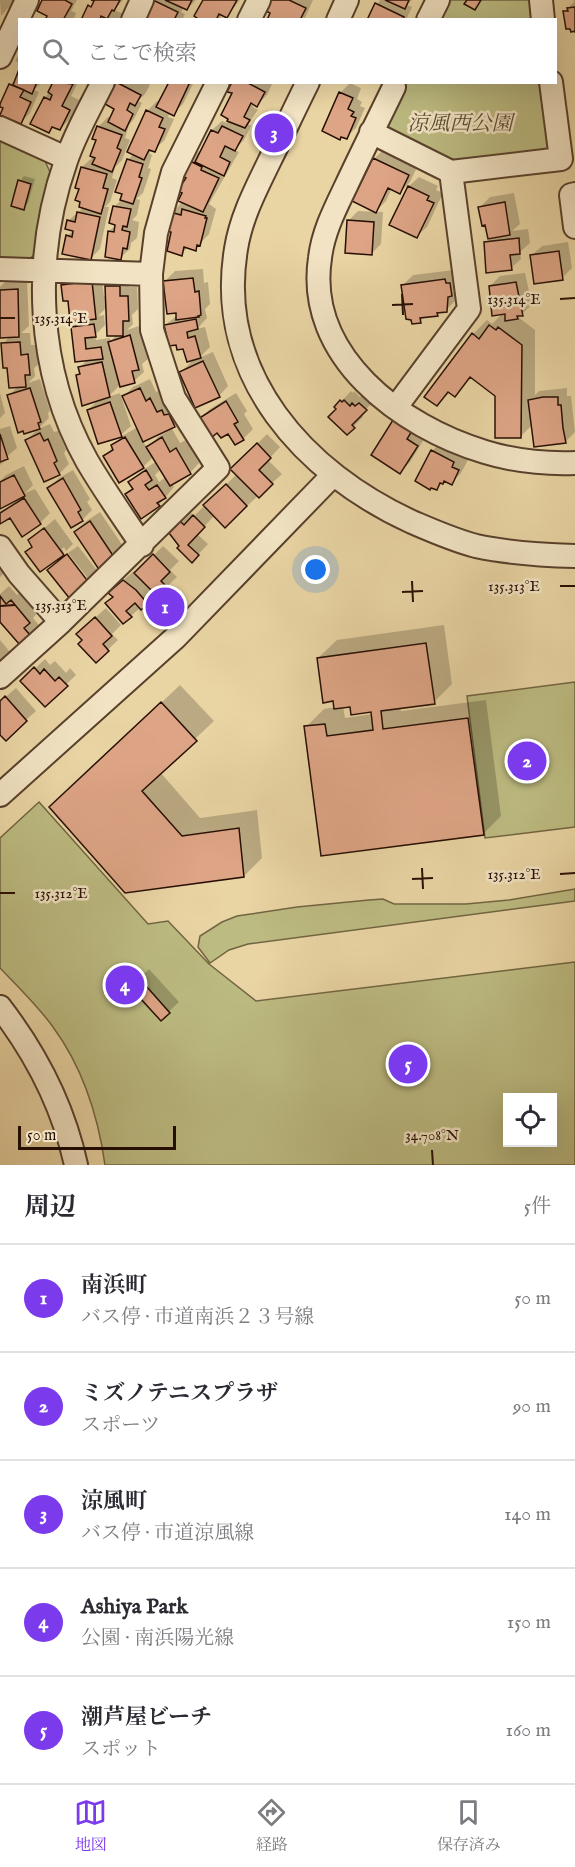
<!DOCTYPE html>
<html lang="ja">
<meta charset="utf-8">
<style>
:root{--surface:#fff;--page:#f2f2f3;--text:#2b2b33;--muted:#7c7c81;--line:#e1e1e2;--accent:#7c3aed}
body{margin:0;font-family:"IM FELL English","Noto Serif JP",serif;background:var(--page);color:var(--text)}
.controls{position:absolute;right:18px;bottom:18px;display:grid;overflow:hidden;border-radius:0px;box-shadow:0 6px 24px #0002}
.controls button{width:54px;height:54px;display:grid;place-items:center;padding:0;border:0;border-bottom:2px solid var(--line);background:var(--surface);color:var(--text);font:30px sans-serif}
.scale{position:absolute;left:18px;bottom:15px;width:158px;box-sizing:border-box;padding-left:6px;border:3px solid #270f04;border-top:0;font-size:16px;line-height:21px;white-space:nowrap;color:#270f04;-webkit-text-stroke:4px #f1e3c3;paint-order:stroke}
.you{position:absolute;left:316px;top:570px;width:21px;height:21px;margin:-15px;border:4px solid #fff;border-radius:50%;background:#1a73e8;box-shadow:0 0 0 9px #1a73e833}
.badge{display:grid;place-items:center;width:39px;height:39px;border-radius:50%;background:var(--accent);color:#fff;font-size:20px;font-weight:700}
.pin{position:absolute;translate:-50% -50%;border:3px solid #fff;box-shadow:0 2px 6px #0006}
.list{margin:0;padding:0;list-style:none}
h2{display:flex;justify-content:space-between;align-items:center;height:78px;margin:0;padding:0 24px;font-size:26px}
h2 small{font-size:20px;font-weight:400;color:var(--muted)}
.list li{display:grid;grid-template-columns:39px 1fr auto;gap:18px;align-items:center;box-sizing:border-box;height:108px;padding:0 24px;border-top:2px solid var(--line)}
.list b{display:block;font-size:22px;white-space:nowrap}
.list p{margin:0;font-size:20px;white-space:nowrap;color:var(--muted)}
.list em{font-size:20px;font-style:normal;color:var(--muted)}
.icon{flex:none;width:33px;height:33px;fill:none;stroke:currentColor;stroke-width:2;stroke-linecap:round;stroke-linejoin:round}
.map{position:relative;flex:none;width:575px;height:1165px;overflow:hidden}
.search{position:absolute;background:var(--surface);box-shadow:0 6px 24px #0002;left:18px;right:18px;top:18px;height:66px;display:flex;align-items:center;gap:15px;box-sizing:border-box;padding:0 21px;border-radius:0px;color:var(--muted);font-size:22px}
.sheet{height:618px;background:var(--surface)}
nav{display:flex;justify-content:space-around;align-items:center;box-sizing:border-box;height:84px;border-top:2px solid var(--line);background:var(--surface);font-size:16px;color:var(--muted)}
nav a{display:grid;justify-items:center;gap:3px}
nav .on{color:var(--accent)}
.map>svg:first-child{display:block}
</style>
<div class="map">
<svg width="575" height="1165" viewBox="0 0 575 1165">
<rect width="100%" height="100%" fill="#e9d4a3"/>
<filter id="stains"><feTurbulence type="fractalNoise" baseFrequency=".00333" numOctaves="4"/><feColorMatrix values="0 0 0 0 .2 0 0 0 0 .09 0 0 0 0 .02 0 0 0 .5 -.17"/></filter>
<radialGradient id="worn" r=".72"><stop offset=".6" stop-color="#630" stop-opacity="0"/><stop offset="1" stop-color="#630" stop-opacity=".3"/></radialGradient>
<path fill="#bcbb81" stroke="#726542" stroke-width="1.5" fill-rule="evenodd" d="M444 0H535L537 20H434Z
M403 83H545L553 154 453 165 380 129Z
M0 140 44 159 51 174 38 252 25 262 0 261Z
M575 682V827L485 838 467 696Z
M39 802 148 924 168 921 209 964 256 1001 575 962V1165H105C98 1115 83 1068 53 1027 38 1006 18 987 0 968V838ZM508 1098H552V1142H508Z
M575 889V901L248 944 229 950 210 963 198 947 200 936 222 922 237 916 297 907 369 900 383 899 394 904H466L509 900Z"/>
<path fill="#0003" fill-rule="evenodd" d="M0 0H13L10 6 1 16Z
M44 0H77L71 11 76 13 73 20H47L49 16Z
M95 0H123L114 10 124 14 122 20H83Z
M155 0H196L187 9 184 7 181 12 185 14 182 20 142 19Z
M204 0H240L227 16 223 14 220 17 224 20H198Z
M270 0H313L304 20H268L272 12Z
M380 0H412L407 5 412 7 406 20H369Z
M574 0H575V29L565 12 574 2Z
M20 52V63L15 61Z
M20 74V82H42L34 90 39 92 30 113 20 123 10 85Z
M54 82H78L71 96 79 100 70 119 60 129 54 126 49 132 32 123Z
M118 82H146L150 85 145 94 138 101 142 103 134 119 129 125 125 138 130 140 122 160 115 167 112 178 117 180 110 202 105 207H109L100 249 90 259 67 236 74 230 68 221 84 207 81 188 77 187 82 167 94 156 98 140V127L108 117 112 118 116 109 107 104Z
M171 82H194L183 104 173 114 170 112 168 117 174 119 164 141 149 153 152 155 148 168 151 169 143 193 136 199 140 200 137 215 132 220 139 222 137 238 131 243 130 249 120 258 109 231 117 224 114 207 121 200 128 160 134 153 147 111 157 101 160 103Z
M233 82H273L267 95 257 105 254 103 253 107 258 110 248 124 251 126 244 140 234 150 239 152 209 204 216 209 209 234 195 249 188 247 181 254 173 231 172 213 183 201 188 177 189 161 199 151 201 152 212 130 222 121 227 123 230 120Z
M350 83 361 88 357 99 362 102 360 106 365 108 356 128 346 137 340 93Z
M384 149 418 165 410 182 400 192 392 188 386 201 376 211 374 159Z
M24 176 35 179 28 203 23 208 20 181Z
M419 177 438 186 436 190 443 193 427 227 417 236 391 224 409 186Z
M514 193 520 224 512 231 528 229 530 243 520 252 521 259 511 268 486 243 492 237 480 207 490 197Z
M358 211 383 212 381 244 372 253 348 221Z
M568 242 572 268 562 278 532 255 542 246Z
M203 269 204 283 208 282 210 304 205 309 207 318 197 329 205 327 210 347 199 358 213 352 228 386 219 396 181 372 191 362 197 359 165 325 178 315 165 281 175 271Z
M454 270 456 300 446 310 426 316 420 321 403 285 413 275Z
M101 272 104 296H107L106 287 116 277 129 276V287H137L138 309 132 315 133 324 127 330 139 326 148 359 142 364 144 372 134 381 121 384 108 397 120 393 131 426 121 435 88 410 97 401 77 376 81 372 80 367 88 359 72 328 80 320 63 286 73 276ZM107 307 117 334 111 341 110 338 96 340 95 335 105 325 104 315 98 316Z
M525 273 532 305 518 317 535 330V395L539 391 567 388V396H571L575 432 566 441 535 446 533 424 521 436 496 395 472 377 455 395 450 392 437 405 473 334 487 320 492 324 503 313 490 286 500 276Z
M27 280 29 326 21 333H30L31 345H38L39 364 34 368 35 376 28 383 40 379 50 411 48 413 49 418 38 429 50 424 54 432 58 431 66 450 64 453 69 464 59 474 27 440 39 428 9 396 18 386 9 367 3 344 10 336 0 337V287L6 281Z
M150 379 156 392 160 390 184 416 171 427 180 443 186 440 199 463 190 473 172 483 174 487 159 505 127 494 134 488 130 482 140 472 157 461 154 456 143 467 105 456 122 436 138 427 123 397 133 387ZM167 429 168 431 158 437 147 448 143 441ZM161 469 166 477 159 482 155 475Z
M351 391 353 393 354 391 360 397 363 395 375 400 361 414 363 417 347 433 336 407Z
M0 393 5 413 0 418Z
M236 393 247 411 244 414 253 429 243 439 200 419 210 409Z
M394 420 426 436 410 462 400 472 373 455Z
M10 426 17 448 4 459 5 461 0 465V429Z
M267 434 280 447 268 460 282 474 225 526 215 515 197 534 208 544 192 561 171 533 191 513 194 516 237 474 232 469Z
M442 441 463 452 460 457 468 460 461 473 451 483 445 480 436 489 432 451Z
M24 466 33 485 25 493 35 489 50 513 40 523 10 516 0 523V513L15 502 14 500 0 507V481L6 475Z
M73 470 90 499 87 502 92 510 82 520 49 488 59 478Z
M100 512 125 549 115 559 75 532 85 522Z
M55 519 73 544 66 551 64 547 62 549 64 553 62 555 27 552 33 546 29 541Z
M78 546 99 573 90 581 68 553Z
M163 546 179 561 170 570 177 577 158 595 156 594 124 622 114 596 120 583 134 571 136 573Z
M0 566 5 572 0 577Z
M9 586 17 595 22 591 38 612 33 618 39 625 30 635 0 619V594Z
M106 608 121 625 112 634 118 640 96 661 84 640 88 624Z
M444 625 452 684 434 702 400 707 401 711 486 700 501 816 483 834 306 727 324 709 335 707 334 700 318 658 337 640ZM351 705 372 711 373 714 345 718 343 706Z
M0 640 11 653 0 664Z
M45 659 50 665 55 661 66 673 70 668 76 675 45 705 22 681Z
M180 685 214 721 160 772 200 818 257 810 262 858 244 876 70 789Z
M16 688 36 711 26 720 0 732V702Z
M149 969 179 1002 161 1019 131 986Z"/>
<path fill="#dda485" stroke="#270f04" stroke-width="1.5" d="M42 0H65L72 4 63 20H45L47 16 37 11Z
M91 0H120L114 11 112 10 107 19 101 16 100 20H81L88 5 91 7 94 1Z
M153 0 178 12 174 20H140Z
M165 0H192L187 10Z
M203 0H237L227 18 219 14 216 20H200L194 16Z
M269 0H289L306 8 300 20H267L270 13 264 10Z
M385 0H409L405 9Z
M467 0H481L475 10 464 4Z
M375 3 404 17 403 20H367Z
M575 7V33V31L571 32 570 29H566L563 11H568L567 8Z
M18 72 20 82H37L32 94 13 85Z
M53 82 73 84 62 106 70 110 60 130 52 127 49 133 30 124 44 97 50 100 52 95 48 92Z
M116 82 141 95 135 106 130 103 127 110 133 114 125 131 108 122 114 109 105 104Z
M169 82H190L174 116 156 107Z
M232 82H246L265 92 257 107 251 103 244 117 250 120 245 128 227 121 228 119 221 115 232 93 227 92Z
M9 84 24 90 20 97 31 102 21 124 0 115 3 108 0 107V104Z
M339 92 353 98 348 109 354 112 351 116 356 118 347 139 341 137 340 140 322 131Z
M146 110 163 118 159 127 165 129 155 152 149 150 144 160 127 152Z
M97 126 122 135 117 148 121 150 112 172 92 164 95 158 90 156 96 140 92 139Z
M222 126 243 136 235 151 225 146 220 157 230 162 224 176 195 162 211 130 218 133Z
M373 158 409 175 400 194 388 188 376 213 352 201Z
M127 159 143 164 139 177 142 178 133 204 120 200 122 194 115 192Z
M188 160 202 167 201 170 219 178 203 212 178 201 182 193 177 191 186 178 181 175Z
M81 167 107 174 103 188 108 189 101 214 79 207 80 202 75 200 79 189 75 188Z
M18 180 31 184 24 210 11 206Z
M408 186 429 196 427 200 434 203 417 238 389 225Z
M505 202 510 235 488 239 485 225 482 226 478 207Z
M113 206 131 209 127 227 123 226 122 230 130 232 127 249 123 248 121 260 105 257 108 231 114 232 115 225 109 223Z
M182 209 206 216 205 218H207L200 246 197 245 196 251 184 247 182 256 167 251 171 232 165 231 170 212 181 215Z
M77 212 100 217 91 260 62 254 66 235 72 237 73 231 65 229 67 220 75 222Z
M347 220 374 222 372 255 345 253Z
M519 238 520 254 510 255 512 270 486 273 484 242Z
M559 251 563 280 534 284 530 255Z
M193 278 195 292 199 291 201 315 198 316 199 317 176 320V313L167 314 163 281Z
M445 279 446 283H450L452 296 448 297 447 312 437 313 438 316 420 318 421 323 412 324 411 320 406 319 401 285Z
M92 281 96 319 70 322 68 301H63L61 285Z
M516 282 523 316H517L518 319 505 321V314L492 316 489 286Z
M105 286H120V296H128L129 321H123V336H107Z
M18 289 19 337 0 338V290Z
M196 319 198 329 187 332 188 338 195 336 201 358 187 362 183 349 177 350 176 345 169 346 164 325Z
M94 324 96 337 85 338 86 349 101 347 103 359 75 362 71 327Z
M489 325 496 330 498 327 522 345 521 438H495V396L470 377 455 397 448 392 437 406 424 397 472 333 479 339Z
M130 335 139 370 132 371 135 383 120 387 108 342Z
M20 342 21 355 28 354 30 375H25L26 387 9 388 7 368H3L1 343Z
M203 361 220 397 195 408 179 372Z
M102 362 110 397 82 406 76 375 80 374 78 367Z
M30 388 41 422 38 423 40 429 24 434 23 431 18 433 7 395Z
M140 388 146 401 150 398 157 412 162 410 164 415 169 414 175 427 143 442 122 396Z
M543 397H558V405H561L563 428 566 443 534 447 528 400Z
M340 400 342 402 344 400 350 406 352 403 355 406 359 403 367 410 352 425 355 428 347 435 328 417 336 409 334 407Z
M226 401 238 422 234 424 244 440 235 445 228 434 221 438 217 433 211 438 198 419Z
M110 402 122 437 98 444 87 410Z
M393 420 412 431 407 439 418 446 400 474 371 455Z
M40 433 44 441 48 439 57 461 54 463 60 475 44 482 25 440Z
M0 434 8 459 0 462Z
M125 437 144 468 119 483 103 456 113 450 111 445Z
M162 437 170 452 176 448 191 474 170 486 146 447Z
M257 443 271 458 259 470 273 484 259 498 230 469Z
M431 450 454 462 452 467 459 470 452 485 444 481 443 484 440 483 437 490 431 488 430 490 415 481Z
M146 470 152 480 145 485 149 490 157 485 166 498 157 503 160 506 141 519 125 494 133 489 128 482Z
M14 475 25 496 0 509V482Z
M63 478 81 510 78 512 83 521 71 528 47 488Z
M226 484 247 506 225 528 203 505Z
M24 498 41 524 22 537 10 518 0 524V513Z
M193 515 205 527 188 545 199 555 192 563 177 548 179 546 169 533 180 521 184 525Z
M90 521 116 560 100 571 74 532Z
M44 528 64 555 40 572 25 552 32 547 28 540Z
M67 554 90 584 70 599 47 570Z
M153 554 170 572 161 581 168 588 158 597 134 573Z
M123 580 136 590 148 604 141 610 135 603 126 611 132 617 123 624 105 603 113 597 108 593Z
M0 596 6 604 11 600 30 623 24 628 31 636 20 645 0 622Z
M95 617 112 636 103 644 109 651 96 663 78 644 82 640 76 634Z
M426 643 435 704 381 711 383 729 468 718 484 835 321 856 304 726 325 724 327 736 373 730 371 712 351 715 350 707 334 709 333 701 323 703 317 658Z
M34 667 40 674 44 669 55 681 59 677 68 686 45 707 20 681Z
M5 696 27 721 6 741 0 735V701Z
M161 702 197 741 142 791 182 836 239 828 244 877 125 893 49 807Z
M139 978 170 1013 161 1021 129 986Z"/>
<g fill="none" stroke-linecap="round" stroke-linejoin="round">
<defs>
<path id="minor" d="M541 0 543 20
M133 20 142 0
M249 20 259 0
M338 20 347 0
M428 20 438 0
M0 57 27 0
M103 82C90 108 75 134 66 161 32 258 36 370 87 461 104 490 123 517 142 545
M308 82C295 108 283 134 270 160 256 189 241 217 236 249 215 376 305 473 412 522 433 531 453 540 476 546 508 553 542 555 575 556
M394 87C378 120 362 152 346 186 335 209 323 232 320 258 305 356 401 427 485 452 514 461 545 464 575 463
M0 128 66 158
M371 132 451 172 561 159 551 82
M575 194 571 195 575 227
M0 269 151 274
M396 407 469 309 451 172
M0 547 19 574 61 622
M0 677 61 622 218 468 174 398 152 330 151 274 156 233 173 172 218 82
M0 795 176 637 333 475
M0 1007C37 1055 63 1105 76 1165"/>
</defs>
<use href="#minor" stroke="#58402c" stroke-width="26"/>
<use href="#minor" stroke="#f1e3c3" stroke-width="22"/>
</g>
<path fill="none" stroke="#270f04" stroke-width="2" d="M402 294 403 315M560 299 575 298M392 305 413 304M0 318H15M412 581 413 602M560 586H575M402 592 423 591M0 606 15 605M422 868 423 889M560 874 575 873M412 879 433 878M0 893H15M432 1150 433 1165"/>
<g text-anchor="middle" stroke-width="5" stroke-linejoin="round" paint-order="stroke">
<g font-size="21" font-style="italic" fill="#5b4b30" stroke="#f1e3c3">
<text x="460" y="130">涼風西公園</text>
</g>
</g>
<g font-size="15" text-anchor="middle" fill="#270f04" stroke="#f1e3c3" stroke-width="5" stroke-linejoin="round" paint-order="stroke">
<text x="514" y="304">135.314°E</text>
<text x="61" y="323">135.314°E</text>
<text x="514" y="591">135.313°E</text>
<text x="61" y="610">135.313°E</text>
<text x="514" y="879">135.312°E</text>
<text x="61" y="898">135.312°E</text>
<text x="432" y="1140">34.708°N</text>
</g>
<rect width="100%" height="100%" filter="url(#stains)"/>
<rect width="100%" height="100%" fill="url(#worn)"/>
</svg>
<div class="controls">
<button><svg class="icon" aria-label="locate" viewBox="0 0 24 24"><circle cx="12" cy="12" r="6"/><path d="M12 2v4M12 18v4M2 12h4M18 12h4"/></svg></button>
</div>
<div class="scale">50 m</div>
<div class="you"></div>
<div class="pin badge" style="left:165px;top:607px">1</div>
<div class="pin badge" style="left:527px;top:761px">2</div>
<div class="pin badge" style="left:274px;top:133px">3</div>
<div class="pin badge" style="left:125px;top:985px">4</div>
<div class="pin badge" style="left:408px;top:1064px">5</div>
<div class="search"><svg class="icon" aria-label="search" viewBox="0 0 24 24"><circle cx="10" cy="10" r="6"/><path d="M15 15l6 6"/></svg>ここで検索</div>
</div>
<section class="sheet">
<h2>周辺<small>5件</small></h2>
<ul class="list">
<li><span class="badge">1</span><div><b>南浜町</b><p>バス停 · 市道南浜２３号線</p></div><em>50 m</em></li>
<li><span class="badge">2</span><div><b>ミズノテニスプラザ</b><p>スポーツ</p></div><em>90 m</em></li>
<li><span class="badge">3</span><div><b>涼風町</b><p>バス停 · 市道涼風線</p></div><em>140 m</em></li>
<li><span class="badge">4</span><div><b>Ashiya Park</b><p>公園 · 南浜陽光線</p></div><em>150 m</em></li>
<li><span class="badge">5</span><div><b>潮芦屋ビーチ</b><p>スポット</p></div><em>160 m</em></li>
</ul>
</section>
<nav>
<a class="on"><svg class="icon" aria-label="map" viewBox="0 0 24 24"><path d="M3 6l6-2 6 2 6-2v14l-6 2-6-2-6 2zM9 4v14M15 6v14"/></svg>地図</a>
<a><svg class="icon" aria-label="directions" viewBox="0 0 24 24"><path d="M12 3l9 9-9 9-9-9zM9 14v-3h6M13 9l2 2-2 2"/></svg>経路</a>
<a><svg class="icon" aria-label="saved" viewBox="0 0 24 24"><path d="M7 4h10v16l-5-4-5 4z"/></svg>保存済み</a>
</nav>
